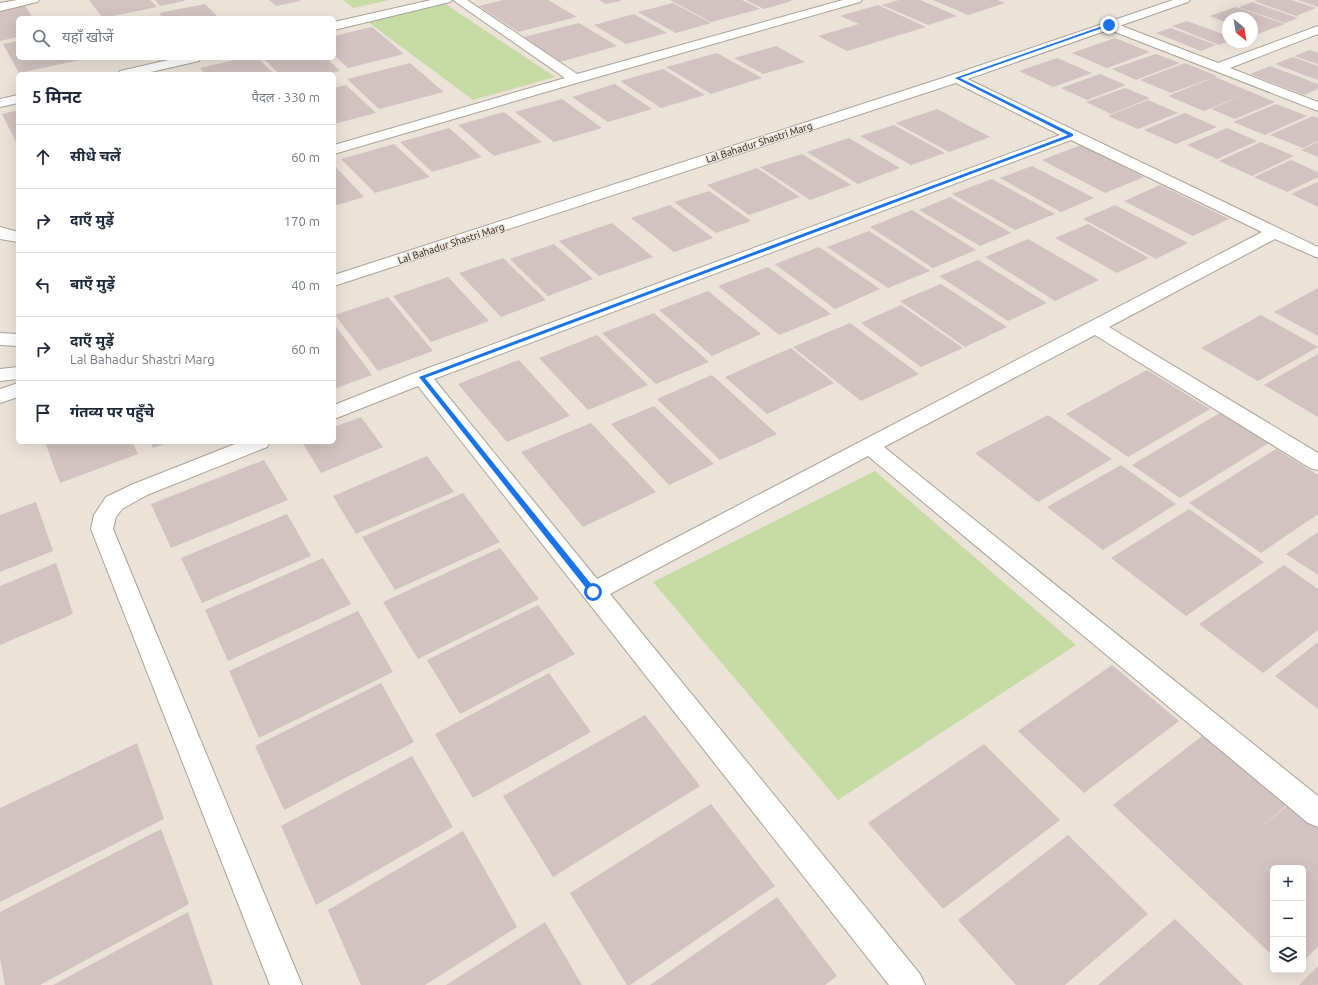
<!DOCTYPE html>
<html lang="hi">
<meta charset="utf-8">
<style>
:root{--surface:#fff;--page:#f6f6f7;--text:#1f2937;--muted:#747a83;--line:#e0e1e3}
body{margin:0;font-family:Ubuntu,"Noto Sans Devanagari",sans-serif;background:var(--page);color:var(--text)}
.controls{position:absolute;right:12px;bottom:12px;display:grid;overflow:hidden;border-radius:6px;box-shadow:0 4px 16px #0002}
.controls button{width:36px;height:36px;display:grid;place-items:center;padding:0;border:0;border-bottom:1px solid var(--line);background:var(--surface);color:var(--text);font:20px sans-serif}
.compass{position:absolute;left:1222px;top:12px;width:36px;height:36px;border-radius:50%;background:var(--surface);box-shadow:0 4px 16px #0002;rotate:150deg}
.stop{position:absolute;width:12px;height:12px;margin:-9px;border:3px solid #1a73e8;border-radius:50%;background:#fff}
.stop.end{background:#1a73e8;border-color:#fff;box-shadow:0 1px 4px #0008}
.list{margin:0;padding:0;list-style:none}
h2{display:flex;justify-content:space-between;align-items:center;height:52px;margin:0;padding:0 16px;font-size:17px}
h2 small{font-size:13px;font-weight:400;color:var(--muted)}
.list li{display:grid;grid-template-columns:26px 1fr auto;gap:12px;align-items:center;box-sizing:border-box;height:64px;padding:0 16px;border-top:1px solid var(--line)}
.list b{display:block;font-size:15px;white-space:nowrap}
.list p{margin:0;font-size:13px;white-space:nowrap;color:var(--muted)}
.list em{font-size:13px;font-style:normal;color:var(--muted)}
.icon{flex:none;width:22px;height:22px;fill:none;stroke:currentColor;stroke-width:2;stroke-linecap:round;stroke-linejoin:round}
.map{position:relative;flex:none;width:1318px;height:985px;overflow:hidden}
.search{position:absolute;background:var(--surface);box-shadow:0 4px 16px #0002;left:16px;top:16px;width:320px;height:44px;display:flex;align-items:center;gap:10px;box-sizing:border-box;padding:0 14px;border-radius:6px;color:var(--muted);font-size:15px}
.panel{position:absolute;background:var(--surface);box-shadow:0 4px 16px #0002;left:16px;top:72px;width:320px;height:372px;border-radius:6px}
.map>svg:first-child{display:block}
</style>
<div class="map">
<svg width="1318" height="985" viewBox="0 0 1318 985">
<rect width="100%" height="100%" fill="#ebe2d8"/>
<path fill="#c7dba4" d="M343 0H389L353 8Z
M444 3 555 77 473 100 368 22Z
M875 471 1076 645 838 800 653 582Z"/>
<path fill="#d2c2c2" d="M89 0H150L157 7 103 18Z
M155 0H184V1L160 6Z
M269 0H300V1L276 6Z
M503 0H548L577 17 518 32 479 6Z
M599 0H621V1L606 4Z
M670 0H742L760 9 711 22Z
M746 0H790L792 1 764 9Z
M899 0H920L957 16 928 25 882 5Z
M933 0H997L1005 3 968 15Z
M1258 0H1291L1316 8 1296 16 1254 1Z
M1298 0H1318V7Z
M1252 2 1298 18 1285 23 1239 7Z
M673 3 711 23 676 33 638 12Z
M24 4 33 18H18V37L0 41V8Z
M205 4 219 18H163L159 13Z
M878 5 926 27 847 51 818 36 859 24 840 16Z
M1236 7 1285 24 1258 34 1252 32V18H1228V23L1209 16Z
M634 14 667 33 626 44 594 25Z
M1187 21 1228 36V41L1219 45 1172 26Z
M579 23 617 46 556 63 520 38Z
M372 27 404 54 348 68 334 55V36Z
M1171 28 1216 45 1201 51 1156 33Z
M1115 38 1150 52 1107 68 1072 53Z
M18 41V58L85 59 19 73 3 44Z
M776 46 805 62 763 74 734 58Z
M1310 50 1318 53V64L1294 56Z
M717 53 762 78 711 94 666 67Z
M1156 54 1180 63 1136 80 1112 69Z
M1293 57 1318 66V80L1275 64Z
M243 58H258L274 74H205L200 68Z
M263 58H327L340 71 326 74H279Z
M1057 58 1092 73 1053 87 1019 71Z
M410 63 444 92 379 109 347 79Z
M1185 63 1217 76 1171 93 1140 80Z
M1270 66 1318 84V89L1304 95 1250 74Z
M663 69 705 95 661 108 620 81Z
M1100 74 1126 85 1087 100 1061 88Z
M1215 77 1275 102 1235 119 1211 109 1245 94 1204 111 1168 96Z
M615 84 652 109 608 122 572 97Z
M346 85 376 113 334 124V88Z
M1125 88 1150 98 1111 114 1086 102Z
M562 99 602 128 554 142 515 112Z
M1148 100 1178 113 1138 129 1108 116Z
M1276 104 1307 116 1265 135 1233 122Z
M937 109 990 137 949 152 896 123Z
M18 110V142H16L2 114Z
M504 112 542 142 494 156 458 125Z
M1185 113 1217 127 1176 144 1144 130Z
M1313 116 1318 118V141L1303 148 1270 135Z
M894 125 945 153 911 165 860 136Z
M449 128 482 157 432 172 400 142Z
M1227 128 1257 141 1217 159 1187 145Z
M849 138 900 168 858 184 807 152Z
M1261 142 1294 156 1252 176 1219 161Z
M1318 142V157L1301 150Z
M394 144 430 177 375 193 341 159Z
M1081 145 1144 177 1105 193 1042 160Z
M802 154 851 185 810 200 760 167Z
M1291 160 1318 172V177L1287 192 1254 177Z
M334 165 364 197 334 206Z
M1032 166 1094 198 1061 212 1000 178Z
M757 168 800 197 749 215 707 185Z
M992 179 1055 214 1015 230 952 194Z
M1318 182V207L1291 194Z
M1160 185 1229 219 1193 236 1124 201Z
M709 191 751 221 716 233 674 202Z
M950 197 1011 233 980 246 919 210Z
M670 205 713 238 674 252 631 218Z
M1115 205 1188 243 1156 259 1083 219Z
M912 210 976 250 933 268 870 227Z
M612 223 653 257 599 276 559 241Z
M1088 224 1149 258 1117 273 1055 238Z
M869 231 930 271 888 288 827 247Z
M1028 239 1099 280 1055 301 985 257Z
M554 244 593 279 548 296 510 259Z
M819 247 880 289 835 309 775 264Z
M503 258 546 300 501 317 459 273Z
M978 260 1047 303 1008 321 939 276Z
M768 267 831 314 779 335 718 286Z
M448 277 489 321 431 342 393 296Z
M941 284 1007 327 965 347 900 301Z
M1318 288V336L1274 312Z
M708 291 761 334 712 356 659 310Z
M388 297 433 351 378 371 335 315Z
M901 305 963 348 921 367 861 323Z
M654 313 709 362 656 384 602 333Z
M1261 315 1318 347 1258 381 1201 348Z
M850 323 919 374 861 401 793 347Z
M334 324 372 375 334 389Z
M597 335 648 385 588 410 539 358Z
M791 348 834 383 767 414 725 377Z
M1318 354V417L1264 385Z
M519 360 570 416 507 442 458 384Z
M1147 370 1210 409 1128 457 1066 414Z
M712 375 777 434 720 460 657 399Z
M654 406 714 464 669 485 611 424Z
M1223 411 1272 441 1180 498 1132 465Z
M1048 415 1112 459 1038 502 975 453Z
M361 417 383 447 321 473 302 442H334V427Z
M591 423 656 492 583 527 521 452Z
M45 442H132L138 454 60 483Z
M150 442H170L153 448Z
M1276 449 1318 475V514L1261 553 1189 503Z
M427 456 454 492 356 534 333 496Z
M264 460 288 500 171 548 151 504Z
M1121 465 1176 504 1103 550 1047 507Z
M463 493 500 542 395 590 362 537Z
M36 502 53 551 0 572V515Z
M1189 509 1264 562 1186 616 1111 558Z
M287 514 311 556 202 603 181 558Z
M1318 532V575L1286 554Z
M500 548 539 599 418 659 383 602Z
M323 558 351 604 228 661 205 610Z
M56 563 73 614 0 645V586Z
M1284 565 1318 589V630L1263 673 1199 624Z
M538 605 575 654 460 714 427 660Z
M358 611 393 672 259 738 229 671Z
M1318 642V709L1275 676Z
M1112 665 1179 721 1084 793 1018 731Z
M549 673 591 732 473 798 435 734Z
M381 683 414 742 284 810 255 746Z
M645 715 700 786 553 877 503 796Z
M1206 733 1290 802 1251 836 1289 804 1318 827V947L1303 961V868H1273V956L1113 805Z
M137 743 164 819 0 902V808Z
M984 744 1060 820 943 909 868 823Z
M412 756 453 827 316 905 281 826Z
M711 804 775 886 630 985H627L570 893Z
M161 829 189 904 40 985H5L0 959V912Z
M463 831 517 927 425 985H361L328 910Z
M1068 835 1148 914 1065 985H1016L958 920Z
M777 897 837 976 825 985H650Z
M188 912 213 985H53Z
M1175 919 1243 985H1098Z
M545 922 582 985H446Z
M1318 966V985H1299Z"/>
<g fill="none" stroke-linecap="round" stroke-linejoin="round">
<defs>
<path id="minor" d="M17 0H39L37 2 0 11V3Z
M431 0H452L450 2 334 30V22Z
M453 0H467L577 74 843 0H862L860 2 580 82 334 154V145L565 78Z
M1109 21 1218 63 1318 26V34L1230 68 1318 102V111L1105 28 1103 25 1105 22Z
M177 58H200L199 61 142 74H118L120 71Z
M957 74 1318 247V258L1275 239 1109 327 1318 453V470L1310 468 1095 335 884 447 1318 796V827L1308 823 868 456 610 594 920 974 925 985H889L418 386 334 419V405L415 373 1060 135 952 81 950 78 952 75ZM1071 140 1262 232 597 579 434 379Z
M18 95V103L0 107V99Z
M0 227 18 232V242L0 239Z
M240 442H270L267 447 147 495 122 509 116 517 113 529 302 985H270L91 529 94 515 106 497 131 485Z"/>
<path id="tertiary" d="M1173 0H1190L1188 2 962 81 334 286V275L952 75Z
M0 333 18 334V346L0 345Z
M18 367V379L0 381V369Z
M18 383V397L0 403V389Z"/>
</defs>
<use href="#minor" stroke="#a9a297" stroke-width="2"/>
<use href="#tertiary" stroke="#a9a297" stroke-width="2"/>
<use href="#minor" fill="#fff" fill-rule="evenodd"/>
<use href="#tertiary" fill="#fff" fill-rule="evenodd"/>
</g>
<path fill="#1a73e8" d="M1108 24 1111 25 960 78 1073 134V136L425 378 596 590V593H590L419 377 1068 135 955 78Z"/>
<g text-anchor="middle" stroke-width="3" stroke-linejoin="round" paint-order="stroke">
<g font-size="10" fill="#2b2824" stroke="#ebe2d8">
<text transform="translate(759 142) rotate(-18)" y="4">Lal Bahadur Shastri Marg</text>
<text transform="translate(451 243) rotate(-18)" y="4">Lal Bahadur Shastri Marg</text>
</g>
</g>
</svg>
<div class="controls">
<button>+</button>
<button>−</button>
<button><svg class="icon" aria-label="layers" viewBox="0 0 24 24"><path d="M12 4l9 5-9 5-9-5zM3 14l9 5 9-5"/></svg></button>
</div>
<svg class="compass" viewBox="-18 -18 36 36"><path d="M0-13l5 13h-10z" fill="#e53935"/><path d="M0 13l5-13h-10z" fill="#747a83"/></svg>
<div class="stop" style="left:593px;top:592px"></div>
<div class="stop end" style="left:1109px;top:25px"></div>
<div class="search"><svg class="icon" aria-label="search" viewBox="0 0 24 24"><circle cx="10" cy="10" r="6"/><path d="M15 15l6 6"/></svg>यहाँ खोजें</div>
<section class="panel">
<h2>5 मिनट<small>पैदल · 330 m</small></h2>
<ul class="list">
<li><svg class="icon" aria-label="ahead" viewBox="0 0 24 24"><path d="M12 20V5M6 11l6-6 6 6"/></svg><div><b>सीधे चलें</b></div><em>60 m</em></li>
<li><svg class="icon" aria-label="right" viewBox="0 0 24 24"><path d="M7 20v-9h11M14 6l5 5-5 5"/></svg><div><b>दाएँ मुड़ें</b></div><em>170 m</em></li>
<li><svg class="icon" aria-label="left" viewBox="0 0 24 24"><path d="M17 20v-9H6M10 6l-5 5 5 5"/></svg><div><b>बाएँ मुड़ें</b></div><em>40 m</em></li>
<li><svg class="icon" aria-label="right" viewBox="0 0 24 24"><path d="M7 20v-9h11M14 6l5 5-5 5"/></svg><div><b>दाएँ मुड़ें</b><p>Lal Bahadur Shastri Marg</p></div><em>60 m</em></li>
<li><svg class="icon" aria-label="arrive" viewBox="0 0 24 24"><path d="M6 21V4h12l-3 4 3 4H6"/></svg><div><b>गंतव्य पर पहुँचे</b></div></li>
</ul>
</section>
</div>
